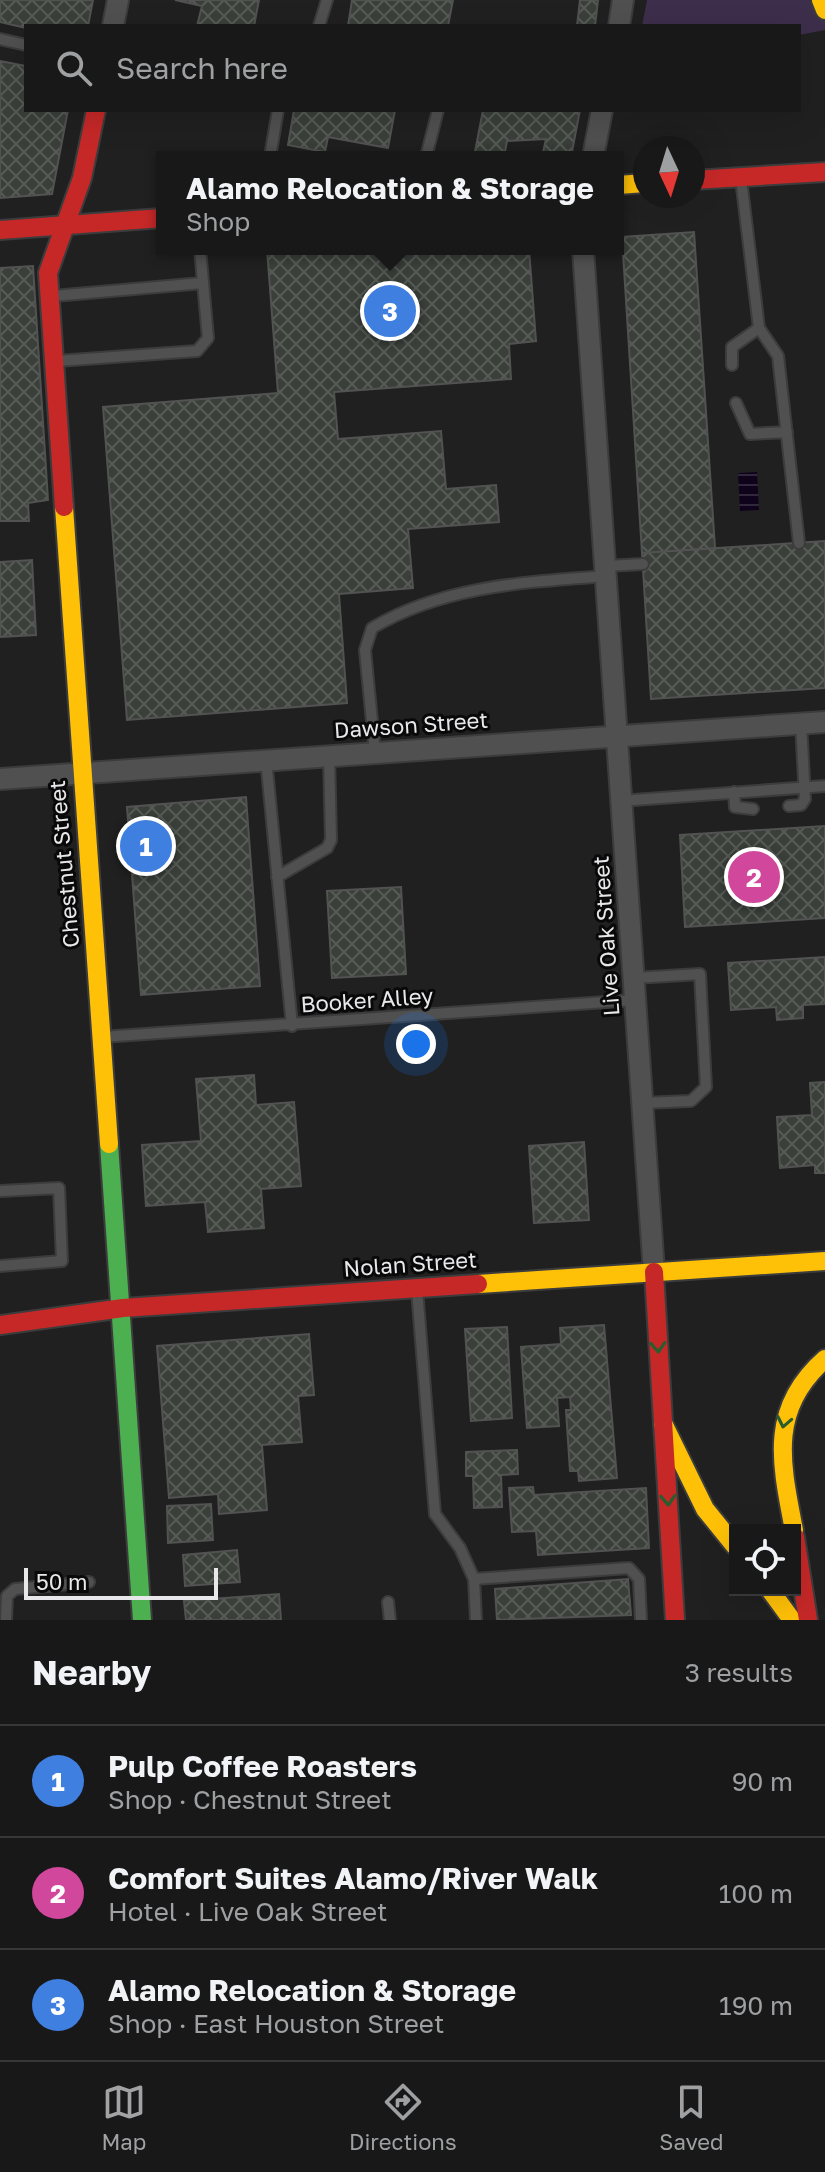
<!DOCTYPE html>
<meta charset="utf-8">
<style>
:root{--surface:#181819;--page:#212122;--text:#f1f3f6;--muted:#9fa0a2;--line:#363738;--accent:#a2a1a3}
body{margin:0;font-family:"Golos Text",sans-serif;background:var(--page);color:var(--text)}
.controls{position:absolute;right:24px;bottom:24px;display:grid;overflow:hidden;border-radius:0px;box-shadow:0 8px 32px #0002}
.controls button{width:72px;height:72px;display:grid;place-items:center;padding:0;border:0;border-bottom:2px solid var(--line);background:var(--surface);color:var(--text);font:40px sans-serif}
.compass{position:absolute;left:633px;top:136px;width:72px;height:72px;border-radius:50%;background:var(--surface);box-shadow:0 8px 32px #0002;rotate:176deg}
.scale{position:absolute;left:24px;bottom:20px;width:194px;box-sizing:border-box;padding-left:8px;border:4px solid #e8e7e9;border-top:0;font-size:22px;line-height:28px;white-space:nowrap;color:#e8e7e9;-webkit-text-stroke:6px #09090a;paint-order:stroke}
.you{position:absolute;left:416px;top:1044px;width:28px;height:28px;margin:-20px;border:6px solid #fff;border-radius:50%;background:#1a73e8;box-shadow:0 0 0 12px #1a73e833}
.badge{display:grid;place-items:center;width:52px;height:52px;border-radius:50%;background:var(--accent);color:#fff;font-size:26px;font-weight:700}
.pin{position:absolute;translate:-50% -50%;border:4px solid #fff;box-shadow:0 2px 8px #0006}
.popup{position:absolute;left:156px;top:151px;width:468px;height:104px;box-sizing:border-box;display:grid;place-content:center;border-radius:0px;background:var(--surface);filter:drop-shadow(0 2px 6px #0005);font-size:26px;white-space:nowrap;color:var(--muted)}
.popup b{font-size:30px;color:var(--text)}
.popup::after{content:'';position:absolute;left:50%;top:100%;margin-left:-16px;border:16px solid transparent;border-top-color:var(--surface)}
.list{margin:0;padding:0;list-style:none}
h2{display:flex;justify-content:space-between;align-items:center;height:104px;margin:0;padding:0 32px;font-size:34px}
h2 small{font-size:26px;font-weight:400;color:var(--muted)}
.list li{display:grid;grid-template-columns:52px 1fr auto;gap:24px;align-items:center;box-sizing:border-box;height:112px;padding:0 32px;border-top:2px solid var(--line)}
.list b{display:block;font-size:30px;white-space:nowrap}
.list p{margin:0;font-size:26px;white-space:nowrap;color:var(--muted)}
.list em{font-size:26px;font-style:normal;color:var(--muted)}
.icon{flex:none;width:44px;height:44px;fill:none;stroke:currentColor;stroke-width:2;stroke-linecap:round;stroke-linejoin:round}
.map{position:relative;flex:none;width:825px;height:1620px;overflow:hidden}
.search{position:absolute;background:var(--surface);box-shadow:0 8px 32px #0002;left:24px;right:24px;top:24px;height:88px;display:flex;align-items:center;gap:20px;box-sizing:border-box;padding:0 28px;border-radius:0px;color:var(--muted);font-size:30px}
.sheet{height:440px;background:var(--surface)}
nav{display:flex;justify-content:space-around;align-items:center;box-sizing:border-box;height:112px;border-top:2px solid var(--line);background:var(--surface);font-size:22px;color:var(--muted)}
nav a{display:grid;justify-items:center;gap:4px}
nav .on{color:var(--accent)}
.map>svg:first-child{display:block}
</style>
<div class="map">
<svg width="825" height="1620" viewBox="0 0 825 1620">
<defs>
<pattern id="water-rules" width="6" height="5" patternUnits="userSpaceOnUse" patternTransform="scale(2)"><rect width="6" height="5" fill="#0e031a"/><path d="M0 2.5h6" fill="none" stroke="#31283b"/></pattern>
<pattern id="building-cross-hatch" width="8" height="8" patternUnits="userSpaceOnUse" patternTransform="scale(2)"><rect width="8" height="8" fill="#3a3f3a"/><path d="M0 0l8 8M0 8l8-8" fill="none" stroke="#565b56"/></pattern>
</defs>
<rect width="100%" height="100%" fill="#202021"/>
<path fill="#3d2e4c" d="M647 0H825V30L799 35V26H642Z"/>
<path fill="url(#water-rules)" d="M757 472 759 510 740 511 738 473Z"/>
<path fill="url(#building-cross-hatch)" stroke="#515251" stroke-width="2" d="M0 0H93L88 26 26 28 0 22Z
M175 0H259L254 26H197L202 6Z
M352 0H453L448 26H348Z
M580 0H598L595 26H577Z
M0 61 26 66V110H68L52 194 0 198Z
M294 110H395L388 148 328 137 325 152 288 145Z
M483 110H580L571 157H542L546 139 507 141 504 157H474Z
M694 232 715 548 642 553 622 237Z
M267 249H529L536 341 509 344 511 379 334 392 338 439 441 431 446 489 496 485 499 522 408 529 413 588 339 594 347 703 127 720 103 407 278 393Z
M33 266 48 500 28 503 29 521H0V268Z
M825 541V688L651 699 642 553Z
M32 560 36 635 0 637V562Z
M246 797 260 986 141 995 127 807Z
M825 826V918L685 927 680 835Z
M401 887 406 974 332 978 327 891Z
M825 957V1004L803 1005V1018L777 1020 776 1007 731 1010 728 963Z
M254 1075 256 1105 294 1102 301 1186 261 1189 264 1228 208 1232 205 1202 146 1206 142 1145 201 1141 196 1079Z
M825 1082V1173H815V1165L780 1168 777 1117 812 1115 810 1083Z
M584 1142 589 1220 534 1223 529 1146Z
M604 1325 617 1478 579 1481 578 1471H570L566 1410H571L570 1397 557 1398 559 1426 527 1428 521 1347 561 1344 560 1328Z
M507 1327 512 1418 471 1421 465 1329Z
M309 1334 314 1395 298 1396 302 1442 262 1445 267 1510 219 1514 218 1494 169 1498 157 1346Z
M517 1450 518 1474 501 1475 502 1507 474 1508 473 1476H466V1452Z
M533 1487 534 1495 646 1488 649 1548 538 1555 536 1531 512 1532 509 1488Z
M211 1504 213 1540 168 1543 167 1506Z
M237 1550 240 1582 185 1586 183 1555Z
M628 1579 631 1615 497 1620 495 1589Z
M279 1594 281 1620H186L184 1601Z"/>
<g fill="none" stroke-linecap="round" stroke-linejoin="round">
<defs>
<path id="lane" d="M319 26 327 0
M0 39 26 45
M270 157 278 110
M426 157 438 110
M741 179 759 328 778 356 799 543
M53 296 203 283
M57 361 197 351 208 338 200 249
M732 365V347L759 328
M736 403 750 434 787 432
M606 566 643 564
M375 752 365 650 372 628C443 586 525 582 606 576
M266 759 292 1026
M734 792 735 807 753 809
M620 801 825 786
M789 806 801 805 805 799 801 723
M277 877 327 848 331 840 329 755
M634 978 700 974 706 1087 691 1101 642 1103
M102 1037 635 1000
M0 1191 59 1188 62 1261 0 1266
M417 1290 435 1514 460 1548 474 1579 476 1620
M474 1579 629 1568 639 1579 641 1620
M388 1602 390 1620
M6 1620 7 1596 15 1589 89 1582"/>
<path id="street" d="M113 26 118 0
M619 26 623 0
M593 157 602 110
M583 249 654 1272
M0 779 825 722"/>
<path id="fast" d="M109 1144 142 1620"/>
<path id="slow" d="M821 0 825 10
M618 185 645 183
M64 507 109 1144
M478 1284 825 1261
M663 1423 705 1509 735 1546
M794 1530C781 1463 768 1409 825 1359
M770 1590 792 1620"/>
<path id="jam" d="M693 180 825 172
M0 230 162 218
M64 507 48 273 82 178 96 110
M654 1272 675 1620
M0 1325 123 1308 478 1284
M795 1537 808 1620"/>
</defs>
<use href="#lane" stroke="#3c3c3d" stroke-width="14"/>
<use href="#street" stroke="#3c3c3d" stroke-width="24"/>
<use href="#fast" stroke="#3c3c3d" stroke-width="22"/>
<use href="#slow" stroke="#3c3c3d" stroke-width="22"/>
<use href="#jam" stroke="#3c3c3d" stroke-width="22"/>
<use href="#lane" stroke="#505050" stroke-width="10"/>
<use href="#street" stroke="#505050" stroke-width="20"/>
<use href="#fast" stroke="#4caf50" stroke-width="18"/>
<use href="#slow" stroke="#ffc107" stroke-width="18"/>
<use href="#jam" stroke="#c62828" stroke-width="18"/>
</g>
<defs><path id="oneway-chevron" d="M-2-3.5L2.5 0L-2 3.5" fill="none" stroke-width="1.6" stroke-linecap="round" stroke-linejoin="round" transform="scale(2)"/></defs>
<g stroke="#2a5c2d">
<use href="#oneway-chevron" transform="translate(658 1347) rotate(87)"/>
<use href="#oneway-chevron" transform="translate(784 1422) rotate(101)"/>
<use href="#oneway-chevron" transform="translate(668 1500) rotate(87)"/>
</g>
<g text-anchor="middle" stroke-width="6" stroke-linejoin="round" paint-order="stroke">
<g font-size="22" fill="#e8e7e9" stroke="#09090a">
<text transform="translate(411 725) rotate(-4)" y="8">Dawson Street</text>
<text transform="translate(64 864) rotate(-95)" y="8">Chestnut Street</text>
<text transform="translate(606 936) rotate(-94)" y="8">Live Oak Street</text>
<text transform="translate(367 1000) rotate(-4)" y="8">Booker Alley</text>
<text transform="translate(410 1264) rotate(-4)" y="8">Nolan Street</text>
</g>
</g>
</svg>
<div class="controls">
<button><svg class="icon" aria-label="locate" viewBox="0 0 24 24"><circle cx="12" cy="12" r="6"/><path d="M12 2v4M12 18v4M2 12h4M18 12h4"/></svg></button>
</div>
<svg class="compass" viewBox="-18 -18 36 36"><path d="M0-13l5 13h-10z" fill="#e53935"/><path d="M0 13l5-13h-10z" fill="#9fa0a2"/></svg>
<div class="scale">50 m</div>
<div class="you"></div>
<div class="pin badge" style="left:146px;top:846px;background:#3f7fe0">1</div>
<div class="pin badge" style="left:754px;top:877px;background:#d1479c">2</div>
<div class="pin badge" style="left:390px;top:311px;background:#3f7fe0">3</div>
<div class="popup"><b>Alamo Relocation &amp; Storage</b>Shop</div>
<div class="search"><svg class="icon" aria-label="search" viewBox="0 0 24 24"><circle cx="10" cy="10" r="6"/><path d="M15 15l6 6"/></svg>Search here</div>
</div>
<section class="sheet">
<h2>Nearby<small>3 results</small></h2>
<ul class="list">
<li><span class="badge" style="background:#3f7fe0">1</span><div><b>Pulp Coffee Roasters</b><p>Shop · Chestnut Street</p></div><em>90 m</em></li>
<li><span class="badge" style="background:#d1479c">2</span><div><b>Comfort Suites Alamo/River Walk</b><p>Hotel · Live Oak Street</p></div><em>100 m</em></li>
<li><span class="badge" style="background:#3f7fe0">3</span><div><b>Alamo Relocation &amp; Storage</b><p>Shop · East Houston Street</p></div><em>190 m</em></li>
</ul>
</section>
<nav>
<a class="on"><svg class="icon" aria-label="map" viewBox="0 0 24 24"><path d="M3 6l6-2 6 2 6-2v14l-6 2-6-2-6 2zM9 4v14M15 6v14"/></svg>Map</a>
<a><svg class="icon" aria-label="directions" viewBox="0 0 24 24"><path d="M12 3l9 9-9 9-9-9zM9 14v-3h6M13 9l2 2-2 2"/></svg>Directions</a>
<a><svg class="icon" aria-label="saved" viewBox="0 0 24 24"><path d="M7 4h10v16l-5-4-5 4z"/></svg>Saved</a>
</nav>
